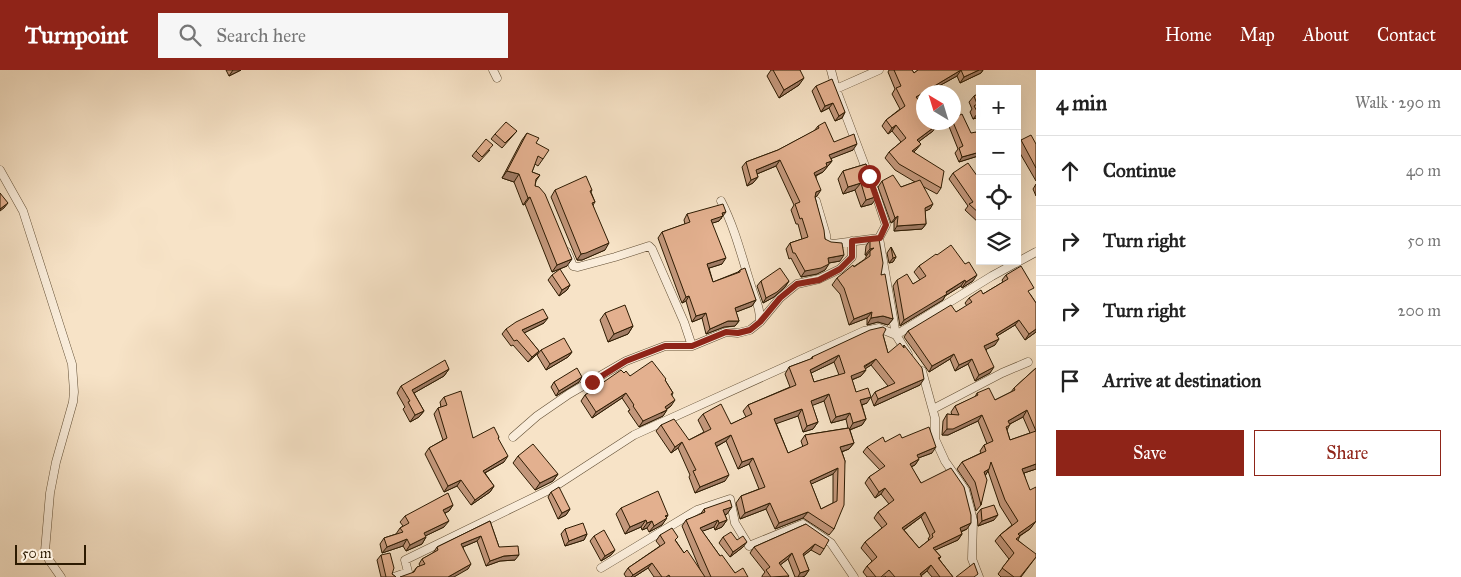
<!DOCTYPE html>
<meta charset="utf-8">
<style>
:root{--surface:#fff;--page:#f6f6f6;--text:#222;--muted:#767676;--line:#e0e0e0;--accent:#8f2418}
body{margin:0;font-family:"IM FELL Great Primer",serif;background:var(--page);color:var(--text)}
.controls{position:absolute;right:15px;top:15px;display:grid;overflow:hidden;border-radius:0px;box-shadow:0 5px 20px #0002}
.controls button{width:45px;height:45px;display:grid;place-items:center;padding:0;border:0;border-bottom:1px solid var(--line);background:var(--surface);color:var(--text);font:25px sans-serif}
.compass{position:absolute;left:916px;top:15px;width:45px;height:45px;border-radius:50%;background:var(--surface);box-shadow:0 5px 20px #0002;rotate:322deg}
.scale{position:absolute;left:15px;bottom:12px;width:71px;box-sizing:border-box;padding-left:5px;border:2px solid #2d1b02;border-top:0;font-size:14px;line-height:18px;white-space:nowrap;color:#2d1b02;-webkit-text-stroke:4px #faeddb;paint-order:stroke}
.stop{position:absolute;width:15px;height:15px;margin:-11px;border:4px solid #8f2418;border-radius:50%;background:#fff}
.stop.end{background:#8f2418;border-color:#fff;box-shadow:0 1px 5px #0008}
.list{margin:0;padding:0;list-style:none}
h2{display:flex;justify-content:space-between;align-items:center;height:65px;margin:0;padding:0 20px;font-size:21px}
h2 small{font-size:16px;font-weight:400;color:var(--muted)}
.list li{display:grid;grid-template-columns:32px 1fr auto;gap:15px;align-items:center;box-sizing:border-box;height:70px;padding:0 20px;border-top:1px solid var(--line)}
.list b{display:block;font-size:19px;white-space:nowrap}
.list em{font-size:16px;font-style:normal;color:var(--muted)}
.actions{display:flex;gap:10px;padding:15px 20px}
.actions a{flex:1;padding:11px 0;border:1px solid var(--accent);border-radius:0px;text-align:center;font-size:18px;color:var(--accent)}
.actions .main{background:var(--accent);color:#fff}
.icon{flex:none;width:28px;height:28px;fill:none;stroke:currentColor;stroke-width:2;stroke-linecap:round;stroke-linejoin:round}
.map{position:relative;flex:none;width:1036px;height:507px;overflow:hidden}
header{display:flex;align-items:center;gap:30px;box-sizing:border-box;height:70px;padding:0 25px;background:var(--accent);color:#fff}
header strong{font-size:24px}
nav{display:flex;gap:28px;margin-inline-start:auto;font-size:18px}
.search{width:350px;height:45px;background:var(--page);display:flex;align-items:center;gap:12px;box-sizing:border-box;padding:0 18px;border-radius:0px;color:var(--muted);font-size:19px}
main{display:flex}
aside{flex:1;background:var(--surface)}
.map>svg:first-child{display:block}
</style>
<header>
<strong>Turnpoint</strong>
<div class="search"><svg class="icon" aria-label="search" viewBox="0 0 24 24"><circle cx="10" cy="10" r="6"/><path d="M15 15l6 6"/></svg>Search here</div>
<nav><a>Home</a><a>Map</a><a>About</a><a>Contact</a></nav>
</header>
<main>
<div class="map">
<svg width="1036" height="507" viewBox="0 0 1036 507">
<rect width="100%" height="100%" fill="#f7e3c7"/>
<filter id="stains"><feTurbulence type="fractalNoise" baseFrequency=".004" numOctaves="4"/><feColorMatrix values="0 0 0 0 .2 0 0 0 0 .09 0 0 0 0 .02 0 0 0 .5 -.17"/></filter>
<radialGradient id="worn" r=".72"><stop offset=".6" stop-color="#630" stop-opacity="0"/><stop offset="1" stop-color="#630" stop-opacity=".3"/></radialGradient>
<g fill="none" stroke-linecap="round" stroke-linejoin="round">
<defs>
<path id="minor" d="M493 0 497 8
M831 0 836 19 868 104
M836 19 879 0
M0 100 23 141 72 294 74 322 73 332 56 392 50 423 45 481 49 490 61 507
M874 119 886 155 879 168 896 265 908 284
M721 131C736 160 743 192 753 222 757 234 760 238 760 252
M816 131 826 165V172L833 174 879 168
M567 182 573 196 578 197 615 187 649 176 652 179 684 252 692 276
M922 301 935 348V369L945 391 965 420 973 450 972 489 979 507
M933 339 1002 303 1028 292
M513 367 537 346 569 324 626 291 665 276H692L726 262 738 263 750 260 760 252 780 228 797 214 819 209 840 199 852 187V171
M601 498 697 440 730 429 735 453 749 476 803 454 831 473 854 507
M394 507 408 502 405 490 551 419 634 365 864 261 879 258 896 265 992 206 1036 182"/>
</defs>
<use href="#minor" stroke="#604d33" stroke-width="9"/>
<use href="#minor" stroke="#faeddb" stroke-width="8"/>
</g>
<path fill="#c3977b" stroke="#2d1b02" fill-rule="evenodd" d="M226 0H241L229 6Z
M771 0H800L799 15 779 28 767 6Z
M889 0H912L914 3 918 0H983L981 3 960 13 957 6 928 22H924V25L918 29 933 61 918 72 916 80 914 82 941 118 937 124 924 117 930 139 925 141 926 154 922 159 894 161V151L891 153 878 117 882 111 901 117 915 112 895 100 885 88 889 82 901 72 892 61 888 64 882 56 886 50 900 39 892 24 895 19 888 2Z
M816 16 845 42 842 48 835 51 829 38 821 42 812 21Z
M980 23V57L976 48 973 49 970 42 972 39 969 32 974 26Z
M949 52H954L971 63 978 86 959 92 955 83 958 79 948 54Z
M818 56 834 72 853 80 831 88 832 91 823 102 816 106 817 126 815 127 825 169 840 191 829 193 825 200 817 204 801 207 791 188 789 189 786 179 790 173 802 169 798 154H796L791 140 794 135 776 96 757 104 758 107 753 113 747 116 742 97 746 92 778 80 814 61Z
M517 61 502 78 491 69 495 64Z
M527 63 536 73 543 89 538 96 535 94 532 102 540 105 536 111 535 116 567 196 552 202 525 134 523 135 514 112 502 108 522 70Z
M1021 70 1036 74V111L1017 78V75Z
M490 80 479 92 472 86 476 81Z
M866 94 872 134 861 137 855 120 843 124 838 109 843 101Z
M953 103 980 110V154L965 140 968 136 949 109Z
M1036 114V126L1033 119Z
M555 120H592L591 122 595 132 593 135 605 180 582 190H577L551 127Z
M687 144 722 148H721L719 151 712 153 722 194 709 198 713 212 738 202 740 200 756 230 752 236 736 242 739 251 735 256 724 257 706 264 702 248 692 252 686 231 682 233 680 228 658 168 662 162 685 154 684 150Z
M870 170 881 205 893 249 888 255 878 252 867 255V248L849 255 840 224 832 215 837 208 865 189 867 185H865L866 176Z
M891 177 896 187 893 192 889 193 887 183Z
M937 185 973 211 962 218 961 216 945 226 943 230 900 256 893 216 897 210 913 214 920 210 914 202 919 196Z
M552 205 570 215 567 220 559 226 548 210Z
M1006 205 1030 224 1036 233V262L1025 270 1015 255 997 266 995 275 986 279 990 303 975 311 968 294 955 301 950 289 929 302 904 267 908 261 956 242 967 236 965 233 969 228 983 224 1003 212 1002 210Z
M761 211H789L785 217 774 227 763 233 757 216Z
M605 243 633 256 628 264 608 272 600 250Z
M544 253 524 263 539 281 535 286 528 292 513 275 511 276 502 264 506 259Z
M883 265 888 283 903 277 904 275 920 315 874 336 871 328 875 322 888 316 871 295 865 299 866 300 861 306 852 310 856 322 867 333 862 335 866 349 862 355 850 360 854 373 849 379 842 382 845 391 834 459 829 465 803 448 775 459 766 439 740 449 736 433 741 426 759 419 749 394 738 399 726 371 716 377 725 411 695 423 689 407 690 405 678 378 671 383 656 361 661 355 689 370 704 362 698 350 703 344 731 354 746 347 743 341 748 335 790 317 785 304 789 297 811 289 812 287ZM834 292 839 305 814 312 811 303ZM824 331 831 353 846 349 848 358 805 365 801 371 803 377 788 383 776 353 798 346 803 362 813 359 818 352 812 335ZM833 404V433L821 439 811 414Z
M541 280 572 282 568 287 546 300 537 285Z
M1036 298V399L1024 403 1036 451 1030 459 1020 466 1018 470 1036 487 1021 507H1001L998 504 1009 489 995 471 1000 465 1012 455 1000 436 988 401 985 406 981 435 976 441 970 418 957 399 962 392 981 383 980 381 984 375 987 374 978 351 948 365H942L943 351 947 344 952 345 951 342 955 336 975 327 977 323 995 330 1011 322 1014 318ZM1023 347 1030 363 1010 370 1007 360 1010 354Z
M449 299 444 306 414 323 424 341 419 347 410 352 403 339 405 337 397 323 401 316Z
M624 303 630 306 665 310 673 323 672 325 671 336 667 339 663 346 639 357 628 341 630 340 622 328 592 348 581 331 585 325Z
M554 312H579L556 326 551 317Z
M444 327 473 368 499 367 498 369 504 392 485 403 494 416 490 422 471 435 457 416 444 422 425 384 429 378 443 370 434 344 438 338 441 337 440 332Z
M902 368 932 383 918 388 919 389 915 395 911 397 921 413 967 459 961 462 962 464 958 470 935 480 941 487 939 489 953 507H932L927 501 921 506 922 507H886L885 506 883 507H867L863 502 867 496 872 491 861 478 865 472 882 458 874 448 878 442 889 434 881 424 875 428 865 413 869 407 880 400 863 382 867 377ZM921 447 930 466 928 469 929 470 919 478 904 460Z
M518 386 558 404 553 411 535 420 513 393Z
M551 422 570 439 566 445 558 449 548 427Z
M453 435 449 441 445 443 444 457 425 466 426 467 422 474 406 481 403 476 382 483 380 474 384 468 396 464 400 458 403 456 400 452 405 446Z
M621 438 668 445 662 455 649 462 647 458 642 460 641 457 625 464 616 444Z
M704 439 727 444 725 445 727 450 722 457 715 460 714 457 702 461 720 486 735 503 748 507H654L648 498 634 507H626L624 504 628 498 660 476 656 471 660 465 676 471 684 483 701 502 682 456 686 450 700 445Z
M981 439 994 450 978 456 977 444Z
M490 451 499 477 515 490 500 491 486 496 477 471 463 477 468 499 413 502 417 497 420 496 419 494 422 489 433 483 437 477Z
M806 454 824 479 820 485 811 480 803 486 809 500 805 506 802 507H795L788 489 780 495 789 507H762V506L765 502 750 483 754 477Z
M565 459 587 464 584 470 565 476 561 464Z
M594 466 615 480 611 485 601 491 590 471Z
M723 467 737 470 743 477 730 487 719 473Z
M381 485 392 504 396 507H381L377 490Z"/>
<path fill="#9f7b64" stroke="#2d1b02" d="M233 0H241L229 6Z
M961 0 957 6 928 22H924V25L912 32 916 27Z
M979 0H983L981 3 960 13 964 7Z
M804 8 799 15 779 28 784 20Z
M833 33 829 38 821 42 825 36Z
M845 42 842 48 835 51 839 46Z
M980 42 976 48 973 49 978 43Z
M896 55 892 61 888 64 892 58Z
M937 55 933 61 913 76 917 70Z
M857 74 853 80 825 91 829 85Z
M921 74 916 80 908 87 912 81Z
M980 82V84L978 86 959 92 962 87Z
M780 90 776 96 752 106 756 100Z
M832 91 823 102 810 108 814 103 826 93Z
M507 101 519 104 514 112 502 108Z
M758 107 753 113 747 116 751 110Z
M861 113 855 120 843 124 848 117Z
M821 120 817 126 812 128 816 122Z
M878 126 872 134 861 137 866 130Z
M530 127 525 134 523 135 528 128Z
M8 133 4 138 0 141V139Z
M933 134 930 139 921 143 925 138Z
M726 142 719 151 707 155 711 150 722 143Z
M898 146 894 151 891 153 895 148Z
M926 154 922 159 894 161 897 156Z
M609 173 605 180 582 190H577L581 184Z
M874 178 870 181 867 185H865L870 179Z
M844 185 840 191 823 194 828 188Z
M896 187 893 192 889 193 893 188Z
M726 188 722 194 703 200 707 194Z
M572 189 567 196 552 202 557 195Z
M829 194 825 200 817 204 801 207 805 201Z
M977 205 973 211 962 218 966 212Z
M965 210 961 216 945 226 943 230 900 256 904 250Z
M789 211 785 217 774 227 763 233 766 228Z
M570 215 567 220 559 226 562 220Z
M689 226 686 231 682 233 686 227Z
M756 230 752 236 731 244 735 238Z
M872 242 867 248 849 255 854 249Z
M706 243 702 248 692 252 696 246Z
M883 246 893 249 888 255 878 252 867 255 871 248Z
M548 248 544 253 518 266 522 260Z
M1019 250 1015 255 992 269 996 264Z
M728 251H739L735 256 724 257 706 264 710 259Z
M633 256 628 264 608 272 614 264Z
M1036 259V262L1025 270 1029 264Z
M999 269 995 275 981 282 984 276Z
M539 281 535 286 528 292 532 287Z
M572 282 568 287 546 300 550 294Z
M954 284 950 289 929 302 932 296Z
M839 285 834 292 805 306 810 300Z
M876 289 871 295 860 302 866 300 861 306 846 312 851 306Z
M972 289 968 294 955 301 959 295Z
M994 297 990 303 975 311 979 305Z
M449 299 444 306 407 327 412 320Z
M582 307 579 312 556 326 559 321Z
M924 309 920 315 874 336 878 329Z
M626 323 622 328 592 348 596 342Z
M829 324 824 331 806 338 811 331Z
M871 327 867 333 856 337 860 330Z
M675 330 671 336 661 343 667 340 663 346 639 357 643 351Z
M802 339 798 346 770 356 774 349Z
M1027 340 1023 347 1004 357 1008 351Z
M424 341 419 347 410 352 415 345Z
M850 343 846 349 831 353 836 347Z
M982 345 978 351 948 365H942L947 359Z
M866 349 862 355 849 360 853 353Z
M818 352 813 359 803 362 807 356Z
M731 365 726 371 710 380 715 373Z
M682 372 678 378 671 383 675 377Z
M854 373 849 379 835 384 840 377Z
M936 377 932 383 913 390 917 385Z
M508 386 504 392 479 406 483 401Z
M753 388 749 394 738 399 742 392Z
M919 389 915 395 906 399 910 394Z
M1036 394V399L1018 405 1022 399Z
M838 398 833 404 805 417 810 411Z
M989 399 985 406 984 402Z
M558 404 553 411 535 420 540 413Z
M729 405 725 411 695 423 700 417Z
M461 410 457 416 444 422 448 416Z
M494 416 490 422 471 435 475 430Z
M885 418 881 424 875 428 879 422Z
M770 433 766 439 740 449 745 443Z
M453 435 449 441 439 446 443 440Z
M732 437 727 444 719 447 723 440Z
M570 439 566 445 558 449 562 443Z
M808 442 803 448 775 459 779 453Z
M925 442 921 447 898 464 902 458Z
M668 445 665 449 667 448 662 455 649 462 654 456 665 446Z
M998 445 994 450 978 456 982 451Z
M646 450 641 457 625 464 630 457Z
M718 450 714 457 695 464 700 458Z
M727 450 722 457 715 460 719 453Z
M449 451 444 457 419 469 424 463Z
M652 451 647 458 642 460 647 453Z
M1036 451 1030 459 1013 470 1018 464Z
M971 453 967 459 955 464 960 458Z
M587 464 584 470 565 476 569 471Z
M962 464 958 470 929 483 933 478Z
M481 466 477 471 458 479 461 474Z
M426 467 422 474 406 481 410 475Z
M407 469 403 476 382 483 387 477Z
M747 472 743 477 730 487 733 482Z
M815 474 811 480 798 490 803 484Z
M615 480 611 485 601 491 605 486Z
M792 483 788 489 775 499 779 493Z
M519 485 515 490 500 491 486 496 490 491 504 486Z
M652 493 648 498 634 507H631L633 505Z
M471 494 468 499 454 507H448Z
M931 495 927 501 919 507 920 504Z
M809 500 805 506 802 507H798L800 503Z"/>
<path fill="#e3b08f" stroke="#2d1b02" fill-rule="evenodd" d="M773 0H800L804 8 784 20Z
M894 0H912L914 3 918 0H979L964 7 961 0 916 27 924 37V52H935L937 55 917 70 921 74 912 81 944 101 941 118 899 94 889 82 906 68 896 55 892 58 886 50 905 36 896 18 901 16Z
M832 9 845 42 839 46 833 33 825 36 816 16Z
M980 23V42L978 43 974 36 977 34 974 26Z
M962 44 971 63 976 62 980 74V82L962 87 959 78 963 76 953 52 954 48Z
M506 52 517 61 505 73 495 64Z
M825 52 834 72 854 64 857 74 829 85 832 91 826 93 827 96 814 103 821 120 816 122 815 127 824 160 825 169 831 172 842 173 844 185 828 188 829 194 821 198 805 201 795 183H793L790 173 808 167 802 148 800 149 795 134 800 132 780 90 756 100 758 107 751 110 746 92 778 80 819 58 818 56Z
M527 63 539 68 536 73 549 80 543 89 538 86 532 102 540 105 536 109 535 116 539 117 545 124 572 189 557 195 530 127 528 128 519 104 507 101Z
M1031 65 1036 74V98L1021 70Z
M486 69 493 75 482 87 476 81Z
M968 93 980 110V144L969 134 973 132 953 103Z
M866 94 878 126 866 130 861 113 848 117 843 101Z
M893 105 901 117 920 110 933 134 925 138 926 154 897 156 898 146 895 148 882 111Z
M586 106 592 120 590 121 595 132 592 133 609 173 586 183 581 184 555 120Z
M0 123 8 133 0 139Z
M723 134 726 142 722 143 723 146 711 150 726 188 707 194 713 212 740 202V200L745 198 756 230 735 238 739 251H728L710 259 706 243 696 246 689 226 686 227 662 162 690 152 687 144Z
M879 169 883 193 881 205 885 204 893 249 883 246 871 248 872 242 854 249 844 218 837 208 853 195 854 197 870 186V181L874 178 870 179V170Z
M951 175 965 194 969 192 977 205 966 212 965 210 946 222 947 224 904 250 897 210 907 204 913 214 926 206 919 196 936 184 937 185Z
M891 177 896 187 893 188Z
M1021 196 1034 218 1028 221 1036 233V259L1029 264 1019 250 996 264 999 269 984 276 994 297 979 305 972 289 959 295 954 284 932 296 908 261 951 235 956 242 972 232 969 228 981 220 983 224 1008 209 1006 205Z
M780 198 789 211 777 222 766 228 761 211Z
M560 199 570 215 562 220 552 205Z
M625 235 633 256 614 264 605 243Z
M543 239 548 248 522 260 539 281 532 287 517 270 514 271 506 259 516 252Z
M883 257 886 259 883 265 888 283 900 273 904 278V275L922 298 924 309 878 329 875 322 895 313 876 289 864 296 866 300 851 306 856 322 868 318 871 327 860 330 866 349 853 353 850 343 836 347 829 324 811 331 818 352 807 356 802 339 774 349 788 383 808 374 805 365 849 358 854 373 840 377 845 391 844 435 834 459 808 442 779 453 770 433 745 443 741 426 765 417 753 388 742 392 731 365 715 373 729 405 700 417 693 401 696 400 682 372 675 377 661 355 674 349 689 370 711 359 703 344 721 334 731 354 752 344 748 335 796 315 789 297 813 288 812 287 870 260ZM839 285 845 303 814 312 810 300ZM838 398 837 431 821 439 810 411Z
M564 268 572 282 550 294 541 280Z
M445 290 449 299 412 320 424 341 415 345 408 332 410 331 401 316Z
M652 291 666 309 665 310 673 323 671 324 675 330 665 337 667 340 643 351 633 336 634 335 626 323 596 342 585 325 621 300 624 303 626 301 630 306Z
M577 298 582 307 559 321 554 312Z
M1036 298V394L1022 399 1030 420 1036 417V451L1035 452 1018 464 1020 466 1016 469 1036 484V487L1020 507H1014L1002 498 1014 483 1000 465 1018 451 1005 430 991 392 989 399 984 402 987 410 981 435 975 412 962 392 986 381 984 375 993 371 982 345 953 359H947V344L959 345 955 336 978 325 977 323 989 318 995 330 1015 320 1014 318ZM1027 340 1036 361 1010 370 1006 357 1010 355 1008 351Z
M461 321 473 368 494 357 499 367 498 368 508 386 483 401 494 416 475 430 461 410 448 416 429 378 447 368 438 338 447 335 444 327Z
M929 357 936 377 917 385 919 389 910 394 921 413 951 398 964 417 971 445V453L960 458 962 464 933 478 941 487 938 488 953 507H940L931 495 920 504 922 507H895L889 500 881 507H876L867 496 877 487 865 472 887 454 878 442 894 430 885 418 879 422 869 407 885 396 867 377 883 367 885 372 900 364 902 368ZM925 442 935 462 932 464 933 467 919 478 902 458Z
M533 374 558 404 540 413 518 386Z
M559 417 570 439 562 443 551 422Z
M658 421 668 445 665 446 667 448 654 456 652 451 647 453 646 450 630 457 621 438Z
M448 423 453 435 443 440 449 451 424 463 426 467 410 475 407 469 387 477 384 468 403 462 400 458 409 453 405 446Z
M730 430 732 437 723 440 727 450 719 453 718 450 700 458 720 486 722 485 735 503 743 498 748 507H711L686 450 705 442 704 439Z
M994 435 998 445 982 451 981 439Z
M490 451 499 477 518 476 519 485 504 486 490 491 481 466 461 474 471 494 448 507H400L414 502 417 497 425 494 422 489 438 480 437 477Z
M583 453 587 464 569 471 565 459Z
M806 454 829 470 824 479 815 474 803 484 809 500 800 503 792 483 779 493 789 506 771 507 766 500 770 497 754 477Z
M672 458 678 467 675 470 684 483 687 480 705 507H670L669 505 666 507H662L652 493 633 505 628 498 665 473 660 465Z
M604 460 615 480 605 486 594 466Z
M731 462 737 470 743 466 747 472 733 482 723 467Z
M390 483 394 498 392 504 396 507H386L381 485Z
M974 493 978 504 974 507H956Z"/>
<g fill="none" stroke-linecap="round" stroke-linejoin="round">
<path stroke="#8f2418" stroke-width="6" d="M592 312 626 291 665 276H692L726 262 738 263 750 260 760 252 780 228 797 214 819 210 840 199 852 187V171L880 168 886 155 869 106"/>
</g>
<rect width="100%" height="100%" filter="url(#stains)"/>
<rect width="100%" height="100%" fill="url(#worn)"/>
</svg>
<div class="controls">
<button>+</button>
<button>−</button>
<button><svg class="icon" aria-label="locate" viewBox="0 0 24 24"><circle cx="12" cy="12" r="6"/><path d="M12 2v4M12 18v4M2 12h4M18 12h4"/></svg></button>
<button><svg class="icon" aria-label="layers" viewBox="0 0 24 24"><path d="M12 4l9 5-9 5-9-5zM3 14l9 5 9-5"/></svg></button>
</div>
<svg class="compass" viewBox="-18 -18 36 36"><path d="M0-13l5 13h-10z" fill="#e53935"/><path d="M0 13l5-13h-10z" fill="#767676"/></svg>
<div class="scale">50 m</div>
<div class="stop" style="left:869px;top:106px"></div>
<div class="stop end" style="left:592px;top:312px"></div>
</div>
<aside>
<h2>4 min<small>Walk · 290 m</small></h2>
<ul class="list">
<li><svg class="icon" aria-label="ahead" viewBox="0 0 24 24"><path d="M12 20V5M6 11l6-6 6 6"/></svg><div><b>Continue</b></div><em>40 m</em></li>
<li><svg class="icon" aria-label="right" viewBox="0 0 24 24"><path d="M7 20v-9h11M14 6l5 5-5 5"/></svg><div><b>Turn right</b></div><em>50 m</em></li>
<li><svg class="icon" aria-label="right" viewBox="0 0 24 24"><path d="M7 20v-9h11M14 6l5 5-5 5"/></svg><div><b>Turn right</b></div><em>200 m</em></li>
<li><svg class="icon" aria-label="arrive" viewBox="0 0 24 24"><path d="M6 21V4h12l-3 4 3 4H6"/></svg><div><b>Arrive at destination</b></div></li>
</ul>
<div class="actions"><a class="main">Save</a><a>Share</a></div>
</aside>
</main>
